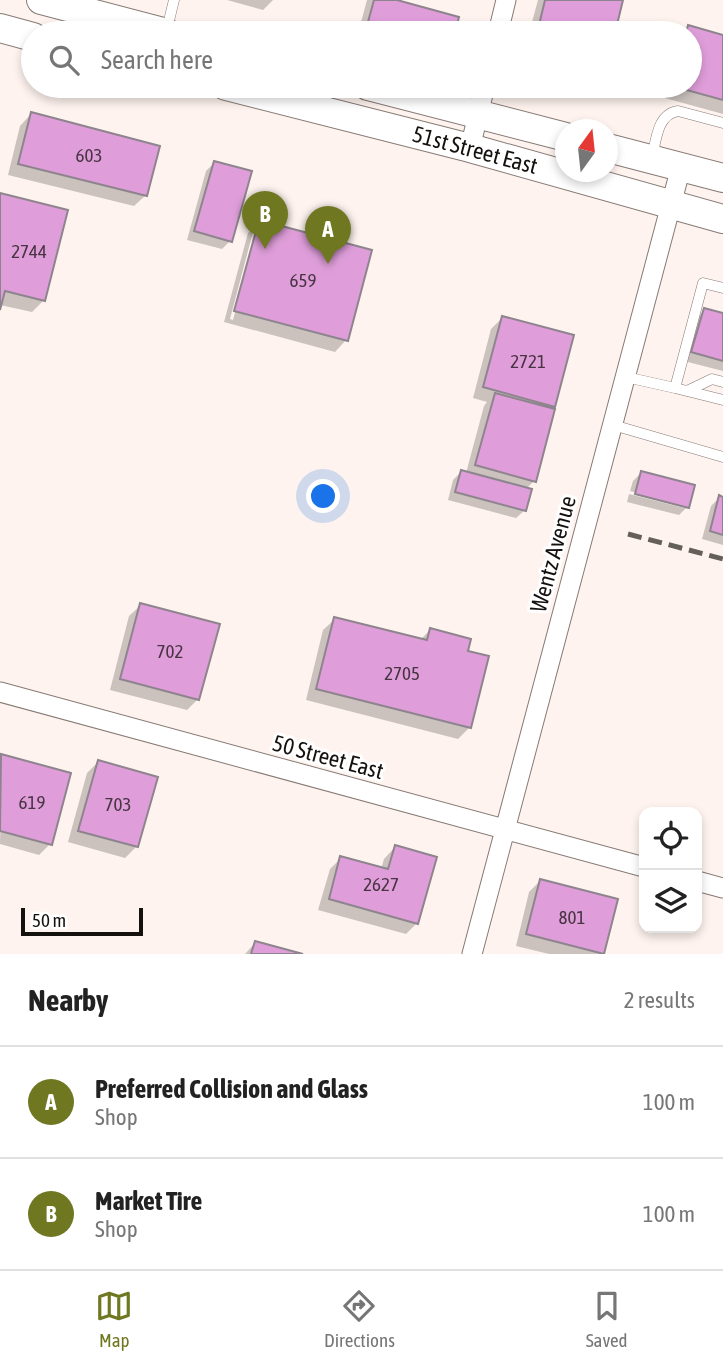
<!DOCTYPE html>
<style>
:root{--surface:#fff;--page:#f2f2f2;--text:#222;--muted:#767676;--line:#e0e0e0;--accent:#6f7720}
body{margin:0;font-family:"Asap Condensed",sans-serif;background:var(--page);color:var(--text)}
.controls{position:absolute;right:21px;bottom:21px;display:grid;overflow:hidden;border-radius:14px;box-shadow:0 4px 10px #0003}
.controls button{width:63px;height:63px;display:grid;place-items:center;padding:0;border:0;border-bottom:2px solid var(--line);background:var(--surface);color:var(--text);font:35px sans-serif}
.compass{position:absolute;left:555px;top:119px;width:63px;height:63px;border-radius:50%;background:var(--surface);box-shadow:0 4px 10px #0003;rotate:15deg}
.scale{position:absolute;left:21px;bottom:18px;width:122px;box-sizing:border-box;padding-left:7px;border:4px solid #15110f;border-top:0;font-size:19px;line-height:24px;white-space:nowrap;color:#15110f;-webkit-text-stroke:5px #fff;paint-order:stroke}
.you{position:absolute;left:324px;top:497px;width:24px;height:24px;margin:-18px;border:5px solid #fff;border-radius:50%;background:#1a73e8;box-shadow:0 0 0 10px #1a73e833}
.badge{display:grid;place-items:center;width:46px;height:46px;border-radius:50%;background:var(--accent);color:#fff;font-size:23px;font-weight:700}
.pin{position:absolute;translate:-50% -58px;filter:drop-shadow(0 2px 4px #0008)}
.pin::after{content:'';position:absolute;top:37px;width:24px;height:21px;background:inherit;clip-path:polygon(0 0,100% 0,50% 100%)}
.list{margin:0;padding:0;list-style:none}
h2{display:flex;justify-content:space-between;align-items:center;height:91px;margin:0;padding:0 28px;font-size:30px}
h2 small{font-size:23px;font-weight:400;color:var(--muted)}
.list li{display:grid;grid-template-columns:46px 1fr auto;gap:21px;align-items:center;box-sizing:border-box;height:112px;padding:0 28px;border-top:2px solid var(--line)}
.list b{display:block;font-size:26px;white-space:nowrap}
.list p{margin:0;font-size:23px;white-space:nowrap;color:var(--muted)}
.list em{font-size:23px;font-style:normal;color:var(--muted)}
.icon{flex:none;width:38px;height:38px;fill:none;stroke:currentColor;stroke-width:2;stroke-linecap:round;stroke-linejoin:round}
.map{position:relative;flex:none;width:723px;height:954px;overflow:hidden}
.search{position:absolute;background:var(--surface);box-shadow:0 4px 10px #0003;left:21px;right:21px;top:21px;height:77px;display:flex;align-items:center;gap:18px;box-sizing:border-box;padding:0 24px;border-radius:38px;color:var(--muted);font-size:26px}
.sheet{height:315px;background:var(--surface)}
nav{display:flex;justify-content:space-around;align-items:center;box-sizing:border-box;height:98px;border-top:2px solid var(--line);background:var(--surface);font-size:19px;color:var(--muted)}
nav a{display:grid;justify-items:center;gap:4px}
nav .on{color:var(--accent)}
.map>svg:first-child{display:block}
</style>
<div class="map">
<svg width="723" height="954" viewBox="0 0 723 954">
<rect width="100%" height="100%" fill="#fef3ee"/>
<path fill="#0003" fill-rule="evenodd" d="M227 0H273L263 10Z
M367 0H391L457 18 453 33H358Z
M538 0H621L613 33H529Z
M689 27 723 37V114L661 97 664 86H690V33H683Z
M31 114 146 195 134 206 8 175 20 126Z
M214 163 230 241 222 249 187 240 206 171Z
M0 195 44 300 32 312 0 305Z
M259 222 346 340 335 352 224 322 248 233ZM253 232H257L233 320 230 319Z
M705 310 723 315V371L684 361 696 319Z
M502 318 554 406 550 409 534 481 526 489 525 510 516 518 448 500 453 480 461 472 466 473 484 406 487 402 473 398 491 329Z
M641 473 687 507 679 515 627 502 629 494 684 508V505L630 491 633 481Z
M720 497 723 498V545L702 539 711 506Z
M141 605 198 699 187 710 110 690 129 616Z
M335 619 420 640 430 630 466 652 469 728 458 739 306 700 323 630Z
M2 756 50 844 39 855 0 844Z
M98 762 136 847 125 858 68 842 87 773Z
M395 847 417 923 406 934 318 910 330 869 341 858 381 869 384 859Z
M540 881 603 953 602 954H549L516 946 529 892Z
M255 943 297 954H245Z"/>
<path fill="#df9eda" stroke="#8e848d" stroke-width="2" d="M374 0H397L459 17 455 33H365Z
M545 0H623L615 33H572L539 25Z
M688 25 723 35V100L672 86H690V33H686Z
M31 112 160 146 147 196 18 164Z
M214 161 252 171 232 242 194 231Z
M0 193 68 210 45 301 5 291 0 310Z
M259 220 372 250 348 341 234 311Z
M704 308 723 313V361L691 352Z
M502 316 574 335 555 407 483 387Z
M495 393 555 409 536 482 475 465Z
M461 470 532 489 526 511 455 492Z
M641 471 695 485 689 508 635 494Z
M719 495 723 497V535L710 531Z
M140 603 220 624 199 700 120 679Z
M334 617 427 640 430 628 471 639 468 651 489 656 471 728 316 689Z
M1 754 71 773 52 845 0 831Z
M98 760 158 777 138 847 78 831Z
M395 845 437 857 418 924 329 899 340 856 388 869Z
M540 879 618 899 604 954 526 934Z
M255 941 303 954H251Z"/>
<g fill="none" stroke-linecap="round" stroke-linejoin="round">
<defs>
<path id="service" d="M167 29 174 0
M652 158C656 141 657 114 678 111L723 123
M723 288 703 283 675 388 723 400
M626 377 675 388
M687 391 712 379 723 382
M613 425 723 457"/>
<path id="minor" d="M498 33 506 0
M470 148 485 86
M0 692 644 867
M697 881 723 888
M472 954 681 167"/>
<path id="secondary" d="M41 0 167 33
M0 28 33 37
M226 86 470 148 723 219
M368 86 566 137
M608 148 723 178"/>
</defs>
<use href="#service" stroke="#877a75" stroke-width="11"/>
<use href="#minor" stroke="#877a75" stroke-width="21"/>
<use href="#secondary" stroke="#877a75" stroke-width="30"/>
<use href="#service" stroke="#fff" stroke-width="10"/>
<use href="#minor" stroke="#fff" stroke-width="19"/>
<use href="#secondary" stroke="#fff" stroke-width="28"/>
<path stroke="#655f5c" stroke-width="5" stroke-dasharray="14 7" stroke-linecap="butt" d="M628 534 723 559"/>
</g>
<g text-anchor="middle" stroke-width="6" stroke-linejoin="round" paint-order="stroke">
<g font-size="19" fill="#483442">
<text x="89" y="162">603</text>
<text x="29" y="258">2744</text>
<text x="303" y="287">659</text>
<text x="528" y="368">2721</text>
<text x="170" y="658">702</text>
<text x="402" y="680">2705</text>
<text x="32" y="809">619</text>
<text x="118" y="811">703</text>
<text x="381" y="891">2627</text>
<text x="572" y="924">801</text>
</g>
<g font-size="23" fill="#15110f" stroke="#fff">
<text transform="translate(475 150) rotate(15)" y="8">51st Street East</text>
<text transform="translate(553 554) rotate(-75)" y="8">Wentz Avenue</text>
<text transform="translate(328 757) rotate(15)" y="8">50 Street East</text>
</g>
</g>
</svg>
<div class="controls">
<button><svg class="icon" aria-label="locate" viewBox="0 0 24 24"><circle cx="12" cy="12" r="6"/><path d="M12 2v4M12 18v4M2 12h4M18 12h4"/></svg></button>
<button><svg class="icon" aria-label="layers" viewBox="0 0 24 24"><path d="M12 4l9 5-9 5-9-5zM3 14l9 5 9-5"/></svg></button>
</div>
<svg class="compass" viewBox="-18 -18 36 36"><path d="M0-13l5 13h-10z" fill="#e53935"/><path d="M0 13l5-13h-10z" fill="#767676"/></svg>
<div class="scale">50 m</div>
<div class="you"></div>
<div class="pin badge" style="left:328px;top:264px">A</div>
<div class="pin badge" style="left:265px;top:249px">B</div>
<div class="search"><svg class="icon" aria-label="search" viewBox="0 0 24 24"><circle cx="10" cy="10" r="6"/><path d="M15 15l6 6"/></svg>Search here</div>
</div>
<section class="sheet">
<h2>Nearby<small>2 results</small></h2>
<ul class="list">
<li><span class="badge">A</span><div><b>Preferred Collision and Glass</b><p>Shop</p></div><em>100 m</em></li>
<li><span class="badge">B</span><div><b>Market Tire</b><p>Shop</p></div><em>100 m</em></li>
</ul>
</section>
<nav>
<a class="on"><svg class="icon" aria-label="map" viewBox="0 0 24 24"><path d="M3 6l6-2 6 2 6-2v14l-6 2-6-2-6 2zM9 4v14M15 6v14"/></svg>Map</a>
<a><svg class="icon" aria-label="directions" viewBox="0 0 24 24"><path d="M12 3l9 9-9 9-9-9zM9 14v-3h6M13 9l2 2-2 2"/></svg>Directions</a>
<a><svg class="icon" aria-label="saved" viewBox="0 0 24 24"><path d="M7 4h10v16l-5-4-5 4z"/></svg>Saved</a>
</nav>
